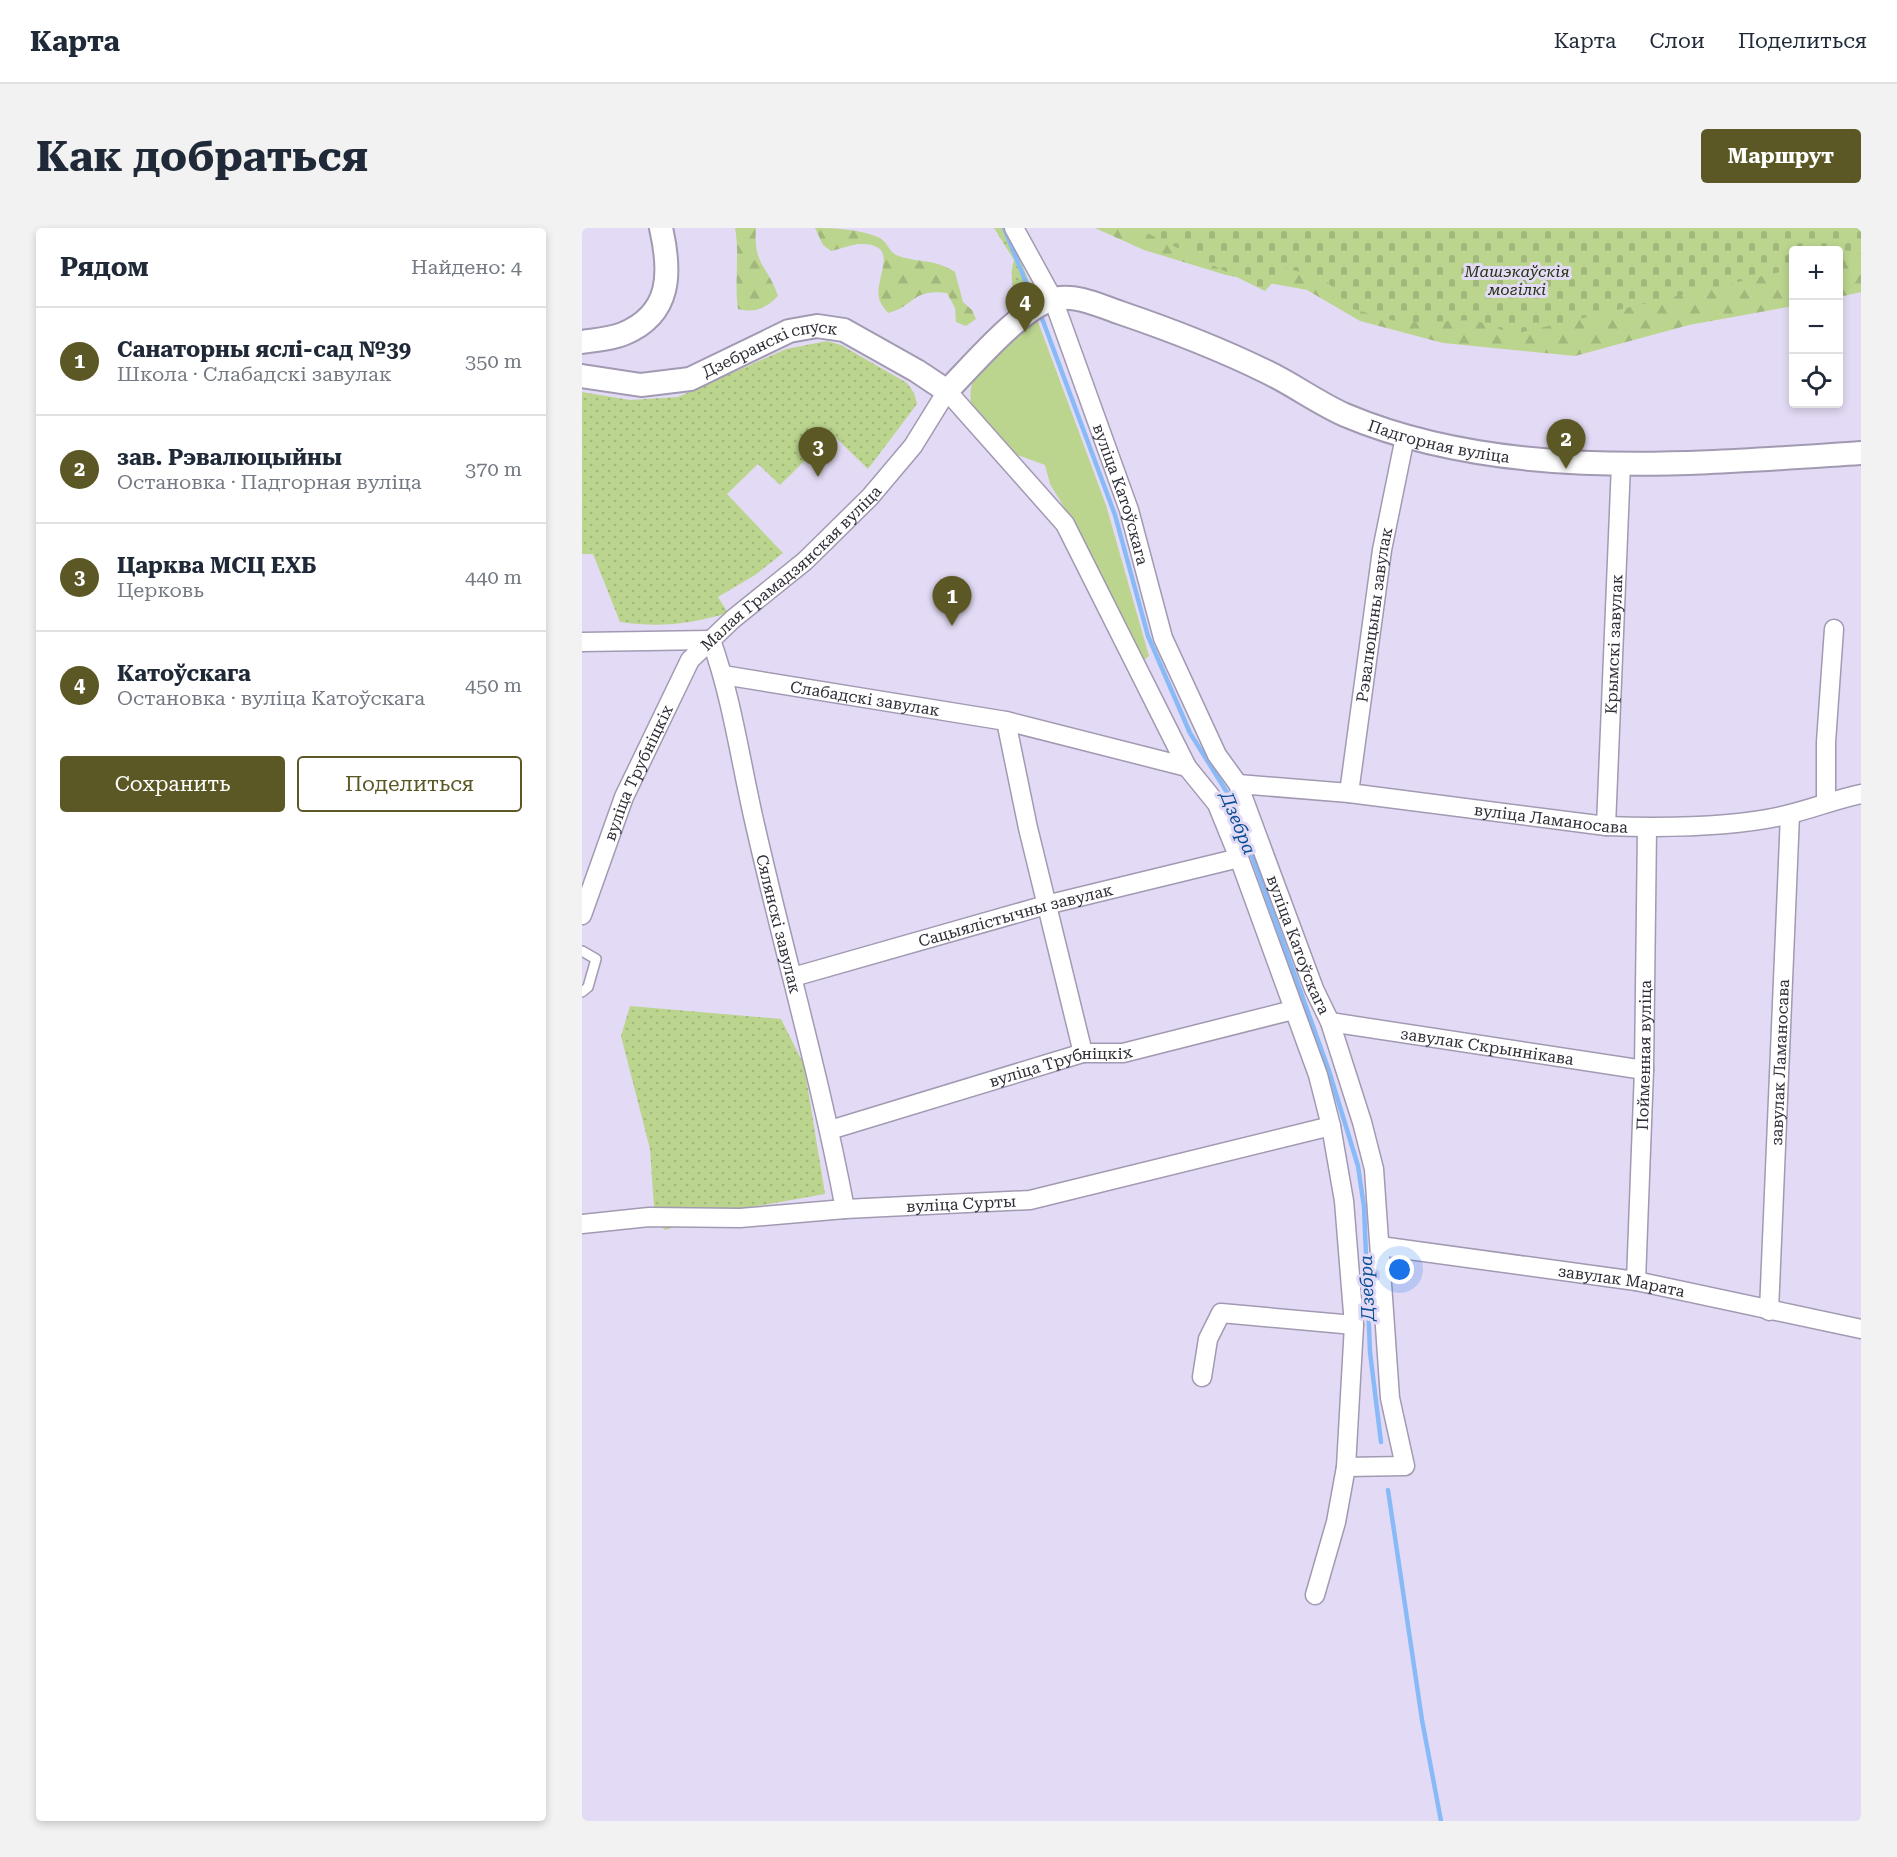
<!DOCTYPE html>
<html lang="ru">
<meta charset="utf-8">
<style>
:root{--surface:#fff;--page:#f2f2f3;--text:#1f2937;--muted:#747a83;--line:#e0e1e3;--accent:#5b5825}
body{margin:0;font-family:"Roboto Serif",serif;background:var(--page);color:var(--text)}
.controls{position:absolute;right:18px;top:18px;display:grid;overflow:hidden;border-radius:6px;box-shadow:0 3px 9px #0003}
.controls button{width:54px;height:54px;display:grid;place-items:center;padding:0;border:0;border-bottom:2px solid var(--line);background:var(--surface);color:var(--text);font:30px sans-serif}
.you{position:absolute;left:818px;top:1042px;width:21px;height:21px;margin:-15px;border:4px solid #fff;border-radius:50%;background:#1a73e8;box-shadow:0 0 0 9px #1a73e833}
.badge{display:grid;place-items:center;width:39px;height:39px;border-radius:50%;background:var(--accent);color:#fff;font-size:20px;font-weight:700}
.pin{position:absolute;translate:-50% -50px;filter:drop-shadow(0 2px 3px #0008)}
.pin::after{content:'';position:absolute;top:32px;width:21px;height:18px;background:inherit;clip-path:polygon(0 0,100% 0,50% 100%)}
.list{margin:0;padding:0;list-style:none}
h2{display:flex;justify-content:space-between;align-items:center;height:78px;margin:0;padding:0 24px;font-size:26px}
h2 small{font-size:20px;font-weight:400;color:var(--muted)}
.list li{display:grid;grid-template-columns:39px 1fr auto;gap:18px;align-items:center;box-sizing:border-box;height:108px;padding:0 24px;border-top:2px solid var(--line)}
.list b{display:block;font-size:22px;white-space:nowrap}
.list p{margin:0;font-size:20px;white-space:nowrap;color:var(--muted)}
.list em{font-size:20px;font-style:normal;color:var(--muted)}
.actions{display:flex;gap:12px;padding:18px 24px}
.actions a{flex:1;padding:14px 0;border:2px solid var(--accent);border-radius:6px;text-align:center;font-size:21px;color:var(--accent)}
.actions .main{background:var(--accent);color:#fff}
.icon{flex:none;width:33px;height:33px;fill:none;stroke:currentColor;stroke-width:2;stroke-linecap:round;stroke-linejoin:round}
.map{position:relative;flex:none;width:1279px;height:1593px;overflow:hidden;border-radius:6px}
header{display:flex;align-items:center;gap:36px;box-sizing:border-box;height:84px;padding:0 30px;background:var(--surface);border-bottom:2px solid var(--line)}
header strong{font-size:28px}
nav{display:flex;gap:33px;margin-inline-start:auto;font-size:21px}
.intro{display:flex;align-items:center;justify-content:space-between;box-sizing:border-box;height:144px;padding:0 36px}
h1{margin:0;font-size:42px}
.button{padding:15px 27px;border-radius:6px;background:var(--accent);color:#fff;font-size:21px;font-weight:700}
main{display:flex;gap:36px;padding:0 36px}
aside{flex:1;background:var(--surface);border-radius:6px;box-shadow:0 3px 9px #0003}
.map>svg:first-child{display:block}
</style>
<header>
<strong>Карта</strong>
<nav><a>Карта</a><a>Слои</a><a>Поделиться</a></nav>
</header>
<div class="intro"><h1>Как добраться</h1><a class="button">Маршрут</a></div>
<main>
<aside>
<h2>Рядом<small>Найдено: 4</small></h2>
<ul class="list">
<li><span class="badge">1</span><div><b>Санаторны яслі-сад №39</b><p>Школа · Слабадскі завулак</p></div><em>350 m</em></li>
<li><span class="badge">2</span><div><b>зав. Рэвалюцыйны</b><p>Остановка · Падгорная вуліца</p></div><em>370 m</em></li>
<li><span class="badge">3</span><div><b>Царква МСЦ ЕХБ</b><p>Церковь</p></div><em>440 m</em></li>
<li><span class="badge">4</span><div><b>Катоўскага</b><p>Остановка · вуліца Катоўскага</p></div><em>450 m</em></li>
</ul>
<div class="actions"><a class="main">Сохранить</a><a>Поделиться</a></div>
</aside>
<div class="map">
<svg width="1279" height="1593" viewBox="0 0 1279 1593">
<defs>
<pattern id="forest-firs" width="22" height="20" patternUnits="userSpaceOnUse" patternTransform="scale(1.5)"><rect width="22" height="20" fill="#bbd58f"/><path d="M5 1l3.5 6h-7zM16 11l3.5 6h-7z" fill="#a1b77c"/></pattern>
<pattern id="cemetery-stones" width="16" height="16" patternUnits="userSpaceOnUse" patternTransform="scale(1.5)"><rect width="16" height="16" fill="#bbd58f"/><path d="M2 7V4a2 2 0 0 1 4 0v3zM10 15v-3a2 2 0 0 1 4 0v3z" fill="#a1b77c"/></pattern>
<pattern id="park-dots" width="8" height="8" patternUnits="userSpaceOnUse" patternTransform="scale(1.5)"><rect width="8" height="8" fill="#bbd58f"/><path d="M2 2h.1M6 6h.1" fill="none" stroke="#a1b77c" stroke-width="1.8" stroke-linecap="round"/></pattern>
</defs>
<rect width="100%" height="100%" fill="#e3dbf5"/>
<path fill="#bbd58f" d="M455 91 524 277 567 428 561 433 494 299 468 256 463 237 422 222 387 177 389 175C383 135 428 113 455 91Z"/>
<path fill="url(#forest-firs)" d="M153 0H174C171 38 186 37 196 68 183 81 173 85 156 81 152 54 158 27 153 0Z
M233 0C253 0 279 1 298 10 305 14 307 23 314 27 333 35 352 30 373 44L381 74 390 82 394 91 384 98 374 94 373 80 365 65C330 60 333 78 306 85 303 81 299 77 298 73 289 53 323 15 277 16 267 17 258 21 249 23L241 17Z
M513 0H1279V64L1257 69 1256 22H1212L1211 78 1107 97 993 128 861 115 778 93 725 62 644 47 562 22Z"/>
<path fill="url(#cemetery-stones)" d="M555 0H1279V25L1257 30 1256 22H1212L1211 41 932 106 892 92 820 95 768 80 743 51 704 40 683 63Z"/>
<path fill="url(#park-dots)" d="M412 0H426L452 67 438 75C429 66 428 43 432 32Z
M245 113 259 117 325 155 332 165 335 176 286 241 250 206 198 257 176 236 145 266 201 325 173 347 136 369 146 385C107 396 79 400 38 394L11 326H0V164L48 172 96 169 204 121Z
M48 778 199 791 222 837 243 966 142 984 83 1002 73 994 68 921 39 808Z"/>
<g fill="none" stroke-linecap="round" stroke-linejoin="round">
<path stroke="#89baf8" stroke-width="4.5" d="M422 0 451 72
M458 85 533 287 566 408 608 505 646 566 660 600 747 843 776 938 782 979 788 1124 799 1214
M806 1262 840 1492 859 1593"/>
<defs>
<path id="service" d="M0 723 14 731 6 759 0 764"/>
<g id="minor">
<path id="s1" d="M432 0 471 71 547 282 581 410 635 527 656 556 732 761 748 794 780 894 792 941 808 1170 823 1238 764 1239"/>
<path id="s2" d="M129 412C151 473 159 538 174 601 203 728 239 853 263 981"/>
<path d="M0 414 129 412"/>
<path id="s3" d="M141 447 424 493 605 539"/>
<path d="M424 493 446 600 501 825"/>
<path id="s4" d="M656 556 767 565 1024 598C1080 600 1154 600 1208 586 1232 580 1255 571 1279 566"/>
<path id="s5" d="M767 565 800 322 823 209"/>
<path d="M1244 574V514L1252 401"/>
<path id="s6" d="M1024 598 1039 236"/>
<path id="s7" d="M0 687 42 569 108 432 151 391 223 333 288 269 331 218 365 163 483 296 605 539 635 576 657 630 736 847 749 898 762 973 772 1097 764 1239 754 1294 733 1367"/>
<path id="s8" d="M211 749 464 677 657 630"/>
<path id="s9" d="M748 794 1062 842"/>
<path id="s10" d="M248 902 501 825H541L711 782"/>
<path id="s11" d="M0 996 67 989 158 990 263 981 448 972 749 898"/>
<path id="s12" d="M798 1018 1054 1053 1279 1101"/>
<path id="s13" d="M1054 1053 1062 842 1065 600"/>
<path id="s14" d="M1187 1083 1208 587"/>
<path d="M620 1149 626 1111 639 1085 772 1097"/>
</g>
<g id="tertiary">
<path d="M0 114C13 112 29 111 41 106 90 86 89 44 79 0"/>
<path id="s15" d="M0 148 59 157 108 151 207 103 235 98 262 102 335 143 365 163C389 139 441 77 473 71 495 66 518 78 539 85 589 102 638 121 685 144 712 157 736 175 763 187 922 254 1111 236 1279 225"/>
</g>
</defs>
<use href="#service" stroke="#a299b2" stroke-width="12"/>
<use href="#minor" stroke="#a299b2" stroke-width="21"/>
<use href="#tertiary" stroke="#a299b2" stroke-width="26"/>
<use href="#service" stroke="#fff" stroke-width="9"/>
<use href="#minor" stroke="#fff" stroke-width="18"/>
<use href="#tertiary" stroke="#fff" stroke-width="22"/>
</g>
<g text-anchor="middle" stroke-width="6" stroke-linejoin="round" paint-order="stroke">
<g font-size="16" font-style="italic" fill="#273212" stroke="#e3dbf5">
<text x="935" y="49">Машэкаўскія<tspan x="935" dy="18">могілкі</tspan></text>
</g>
<g font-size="16" fill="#302d37" stroke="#e3dbf5">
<text dy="6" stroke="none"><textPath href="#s15" startOffset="196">Дзебранскі спуск</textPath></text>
<text dy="6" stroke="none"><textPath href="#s15" startOffset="951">Падгорная вуліца</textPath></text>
<text dy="6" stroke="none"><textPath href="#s1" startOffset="288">вуліца Катоўскага</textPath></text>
<text dy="6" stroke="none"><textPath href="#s7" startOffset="414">Малая Грамадзянская вуліца</textPath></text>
<text dy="6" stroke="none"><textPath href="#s5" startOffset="180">Рэвалюцыны завулак</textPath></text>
<text dy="6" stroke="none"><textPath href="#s6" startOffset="182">Крымскі завулак</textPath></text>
<text dy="6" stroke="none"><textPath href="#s3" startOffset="144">Слабадскі завулак</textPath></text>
<text dy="6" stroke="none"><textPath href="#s7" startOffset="153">вуліца Трубніцкіх</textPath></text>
<text dy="6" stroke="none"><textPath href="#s4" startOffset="315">вуліца Ламаносава</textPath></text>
<text dy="6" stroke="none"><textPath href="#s8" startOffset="231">Сацыялістычны завулак</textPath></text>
<text dy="6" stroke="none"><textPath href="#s2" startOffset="292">Сялянскі завулак</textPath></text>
<text dy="6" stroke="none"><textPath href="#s1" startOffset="774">вуліца Катоўскага</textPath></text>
<text dy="6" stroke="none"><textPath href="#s9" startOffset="159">завулак Скрыннікава</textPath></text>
<text dy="6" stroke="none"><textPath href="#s13" startOffset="226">Пойменная вуліца</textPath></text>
<text dy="6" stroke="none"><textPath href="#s14" startOffset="249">завулак Ламаносава</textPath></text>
<text dy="6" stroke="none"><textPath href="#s10" startOffset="240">вуліца Трубніцкіх</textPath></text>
<text dy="6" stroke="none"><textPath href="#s11" startOffset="380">вуліца Сурты</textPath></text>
<text dy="6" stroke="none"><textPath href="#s12" startOffset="244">завулак Марата</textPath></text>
</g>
<g font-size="18" font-style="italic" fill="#084d95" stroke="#e3dbf5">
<text transform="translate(656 595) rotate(68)" y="6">Дзебра</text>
<text transform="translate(785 1060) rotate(-92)" y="6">Дзебра</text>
</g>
</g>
</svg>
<div class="controls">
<button>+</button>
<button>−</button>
<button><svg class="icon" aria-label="locate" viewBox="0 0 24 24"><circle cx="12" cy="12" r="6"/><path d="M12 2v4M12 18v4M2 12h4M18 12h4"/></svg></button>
</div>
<div class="you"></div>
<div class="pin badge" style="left:370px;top:398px">1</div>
<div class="pin badge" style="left:984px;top:241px">2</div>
<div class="pin badge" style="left:236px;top:249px">3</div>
<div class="pin badge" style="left:443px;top:104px">4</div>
</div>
</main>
